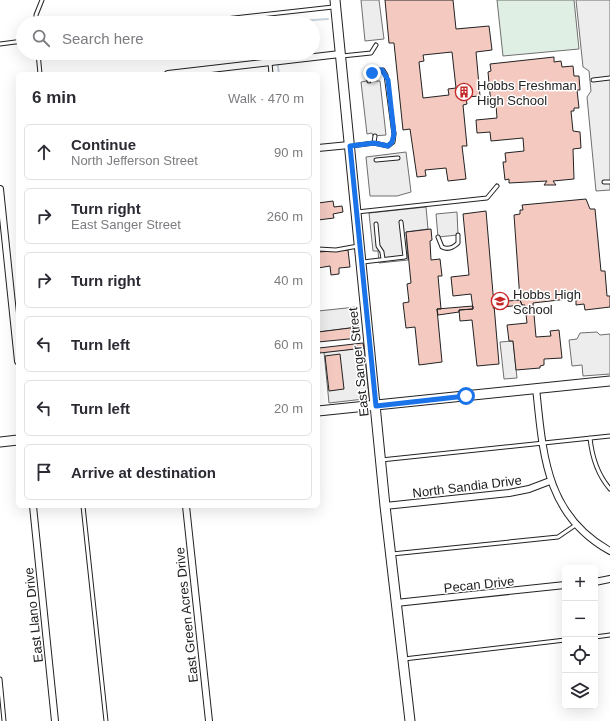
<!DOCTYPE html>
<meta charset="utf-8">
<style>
:root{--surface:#fff;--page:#f2f2f3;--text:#2b2b33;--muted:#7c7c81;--line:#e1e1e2}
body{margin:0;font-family:Helvetica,sans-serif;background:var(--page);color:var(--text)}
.controls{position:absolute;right:12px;bottom:12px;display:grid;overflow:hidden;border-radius:6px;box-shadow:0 4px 16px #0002}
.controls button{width:36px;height:36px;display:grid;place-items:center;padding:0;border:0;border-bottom:1px solid var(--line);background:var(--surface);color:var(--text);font:20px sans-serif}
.stop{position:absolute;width:12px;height:12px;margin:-9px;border:3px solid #1a73e8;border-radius:50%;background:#fff}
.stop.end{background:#1a73e8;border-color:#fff;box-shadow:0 1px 4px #0008}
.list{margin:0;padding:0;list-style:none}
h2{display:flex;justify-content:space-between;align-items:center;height:52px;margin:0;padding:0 16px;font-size:17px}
h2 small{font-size:13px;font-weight:400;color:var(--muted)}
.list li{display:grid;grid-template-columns:26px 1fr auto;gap:12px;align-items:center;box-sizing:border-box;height:56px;margin:0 8px 8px;padding:0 8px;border:1px solid var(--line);border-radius:6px}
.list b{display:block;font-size:15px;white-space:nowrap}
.list p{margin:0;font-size:13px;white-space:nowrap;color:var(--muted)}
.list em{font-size:13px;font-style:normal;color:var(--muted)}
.icon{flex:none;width:22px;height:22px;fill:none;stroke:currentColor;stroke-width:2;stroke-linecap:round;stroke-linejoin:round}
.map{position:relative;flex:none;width:610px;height:721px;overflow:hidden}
.search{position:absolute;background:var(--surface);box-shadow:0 4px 16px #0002;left:16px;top:16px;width:304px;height:44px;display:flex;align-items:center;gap:10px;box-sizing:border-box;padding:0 14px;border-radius:22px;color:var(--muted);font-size:15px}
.panel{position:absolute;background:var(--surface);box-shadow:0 4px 16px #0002;left:16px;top:72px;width:304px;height:436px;border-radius:6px}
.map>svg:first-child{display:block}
</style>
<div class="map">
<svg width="610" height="721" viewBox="0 0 610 721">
<rect width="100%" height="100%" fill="#fff"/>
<path fill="#e0efe3" stroke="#6f6f6f" d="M497 0H574L579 49 503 56Z"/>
<path fill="#ededed" stroke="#6f6f6f" d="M361 0H379L384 39 365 41Z
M576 0H610V190L596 191 587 97 591 91 589 71 583 67Z
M366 81H380L386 135 373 136 372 133 367 134 361 82Z
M406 152 411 192 397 196H370L366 157Z
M426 207 428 229 406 232 408 260 379 263 378 251H373L369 213Z
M457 212 458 235 438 237 436 214Z
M356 307 358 327 318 332V311Z
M597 332 600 335 610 334V374L583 376 582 365 572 366 569 340 577 339 580 333Z
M513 341 517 378 504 379 500 342Z
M364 348 369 397 364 399 329 403 324 352Z"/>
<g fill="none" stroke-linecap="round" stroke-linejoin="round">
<path stroke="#c7d3dd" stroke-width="2" d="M292 23 298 21 328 19
M276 53 279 74"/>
</g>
<path fill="#f3c9c0" stroke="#222" fill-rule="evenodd" d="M385 0H453L456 29 489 26 492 50 476 52 480 96 466 97 467 104 463 105 467 146H462L466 179 448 181 446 168 425 170 426 176 417 177 410 129 403 130 394 43H389ZM452 52 456 88 448 89 449 95 423 98 419 62 424 61 423 55Z
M554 57V62L561 61 562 67 573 66 574 76H579L580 90H577L579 108H574V111H571L573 131 580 132 581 148 573 149 574 179 553 181 556 185H544L547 181 509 183V179L505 180 503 162H506L505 153 524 151 523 138 491 141 490 132 477 133 476 120 497 118 496 105H491L488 72 491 71 490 64Z
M586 199 590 209H595L601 271H605L607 296H610V307L585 310 584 304 576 305V298L533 303 536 337 551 336 550 331 559 330 562 358 544 359V365L540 366V368L516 370 513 341H509L507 325 527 323 525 305H522L520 300 514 215 520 214V210H523L522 205Z
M333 201 334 207 342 206 343 212 333 214 334 218 318 220V203Z
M486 211 499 364 477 366 472 320 460 321 459 310 473 309 471 294 453 296 451 277 469 275 463 214Z
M431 229 432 240 430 241 431 260 440 259 442 276H438L441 309H437L442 362 419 365 415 327 406 328 403 303 409 302 407 284 411 283 406 232Z
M348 250 350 267 339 268V274L331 275 330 266 318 268V252Z
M520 300 522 305 493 308 495 302Z
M473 306V309L459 310V312L438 315 437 309Z
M358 327 359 338 318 342V332Z
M363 343 364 348 320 353 319 348Z
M340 354 344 389 329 391 325 356Z"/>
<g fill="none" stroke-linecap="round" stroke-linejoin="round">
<defs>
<path id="lane" d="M36 23V15L42 0
M190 23 333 7
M0 44 23 41
M38 53 40 74
M342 56 371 53 376 45
M270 63 271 74
M593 80 610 78
M374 143 375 136
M351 146 374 143 388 146 393 142 394 134 386 75 383 70 374 71 369 75V81
M376 160 398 158
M604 182H610
M357 212 487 198 497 186
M376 224 378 246 382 252 383 259
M438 237 442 247C448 250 453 248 458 243V235
M318 249 336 250 358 246
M363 262 405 257 401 222
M590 438C592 457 597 474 610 489
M381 460 610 436
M83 506 106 721
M392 554 558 537 577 524
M595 637 610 635
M404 659 565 640
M0 679 4 721"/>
<path id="street" d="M168 74 340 54
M318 148 349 145
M0 189 18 361
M536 388C543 453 545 515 610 551
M33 506 55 721
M186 506 209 721
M385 506 509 493 529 489 550 481
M595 582 610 579
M396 603 565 585"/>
<path id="secondary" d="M335 0 385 506 410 721
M318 411 610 381
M0 442 18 440"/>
</defs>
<use href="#lane" stroke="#222" stroke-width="5"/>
<use href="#street" stroke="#222" stroke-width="8"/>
<use href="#secondary" stroke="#222" stroke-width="11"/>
<use href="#lane" stroke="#fff" stroke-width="3"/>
<use href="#street" stroke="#fff" stroke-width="6"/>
<use href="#secondary" stroke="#fff" stroke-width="9"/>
</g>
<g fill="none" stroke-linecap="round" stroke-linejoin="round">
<path stroke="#1a73e8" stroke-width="5" d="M372 73 379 70H382L388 80 394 134 392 142 388 146 374 143 350 146 376 406 466 396"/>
</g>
<defs>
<symbol id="building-ring" viewBox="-11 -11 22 22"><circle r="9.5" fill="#fff" stroke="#c62828" stroke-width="1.5"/><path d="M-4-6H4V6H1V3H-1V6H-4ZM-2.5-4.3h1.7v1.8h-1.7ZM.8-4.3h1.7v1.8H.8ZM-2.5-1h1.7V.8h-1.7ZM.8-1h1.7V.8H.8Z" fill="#c62828"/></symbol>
<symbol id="school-ring" viewBox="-11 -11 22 22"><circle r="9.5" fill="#fff" stroke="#c62828" stroke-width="1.5"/><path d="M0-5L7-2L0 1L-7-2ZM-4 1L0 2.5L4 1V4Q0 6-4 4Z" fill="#c62828"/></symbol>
</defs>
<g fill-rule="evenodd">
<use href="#building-ring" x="454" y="82" width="20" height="20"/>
<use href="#school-ring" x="490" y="291" width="20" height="20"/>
</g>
<g text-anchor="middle" stroke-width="3" stroke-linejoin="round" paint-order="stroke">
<g font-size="13" fill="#222" stroke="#fff" text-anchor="start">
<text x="477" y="90">Hobbs Freshman<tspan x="477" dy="15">High School</tspan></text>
<text x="513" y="299">Hobbs High<tspan x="513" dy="15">School</tspan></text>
</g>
<g font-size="13" fill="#222" stroke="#fff">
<text transform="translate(358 362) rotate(-96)" y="5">East Sanger Street</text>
<text transform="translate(467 486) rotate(-7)" y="5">North Sandia Drive</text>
<text transform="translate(479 584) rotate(-6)" y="5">Pecan Drive</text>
<text transform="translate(33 615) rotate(-96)" y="5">East Llano Drive</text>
<text transform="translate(186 615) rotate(-96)" y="5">East Green Acres Drive</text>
</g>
</g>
</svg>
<div class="controls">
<button>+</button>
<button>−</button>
<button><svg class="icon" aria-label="locate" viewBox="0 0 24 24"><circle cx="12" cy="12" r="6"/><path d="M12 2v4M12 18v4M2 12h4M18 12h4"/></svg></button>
<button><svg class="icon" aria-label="layers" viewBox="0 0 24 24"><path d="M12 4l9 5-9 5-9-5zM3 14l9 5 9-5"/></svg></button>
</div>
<div class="stop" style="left:466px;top:396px"></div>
<div class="stop end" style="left:372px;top:73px"></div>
<div class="search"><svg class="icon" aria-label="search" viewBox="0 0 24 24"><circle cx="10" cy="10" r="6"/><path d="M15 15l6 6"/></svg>Search here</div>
<section class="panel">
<h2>6 min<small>Walk · 470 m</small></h2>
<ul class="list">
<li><svg class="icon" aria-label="ahead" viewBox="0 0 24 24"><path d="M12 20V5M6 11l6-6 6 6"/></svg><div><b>Continue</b><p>North Jefferson Street</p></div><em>90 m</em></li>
<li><svg class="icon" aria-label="right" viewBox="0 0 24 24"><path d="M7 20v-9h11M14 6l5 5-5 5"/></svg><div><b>Turn right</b><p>East Sanger Street</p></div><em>260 m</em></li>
<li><svg class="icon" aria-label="right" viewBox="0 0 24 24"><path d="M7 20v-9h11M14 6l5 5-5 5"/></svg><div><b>Turn right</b></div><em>40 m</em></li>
<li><svg class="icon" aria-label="left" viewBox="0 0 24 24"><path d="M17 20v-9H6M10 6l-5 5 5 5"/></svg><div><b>Turn left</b></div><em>60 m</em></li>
<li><svg class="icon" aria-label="left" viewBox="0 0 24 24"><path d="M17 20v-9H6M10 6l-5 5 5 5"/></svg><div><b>Turn left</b></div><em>20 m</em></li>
<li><svg class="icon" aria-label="arrive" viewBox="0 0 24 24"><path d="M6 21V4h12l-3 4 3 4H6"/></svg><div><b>Arrive at destination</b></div></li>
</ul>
</section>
</div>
